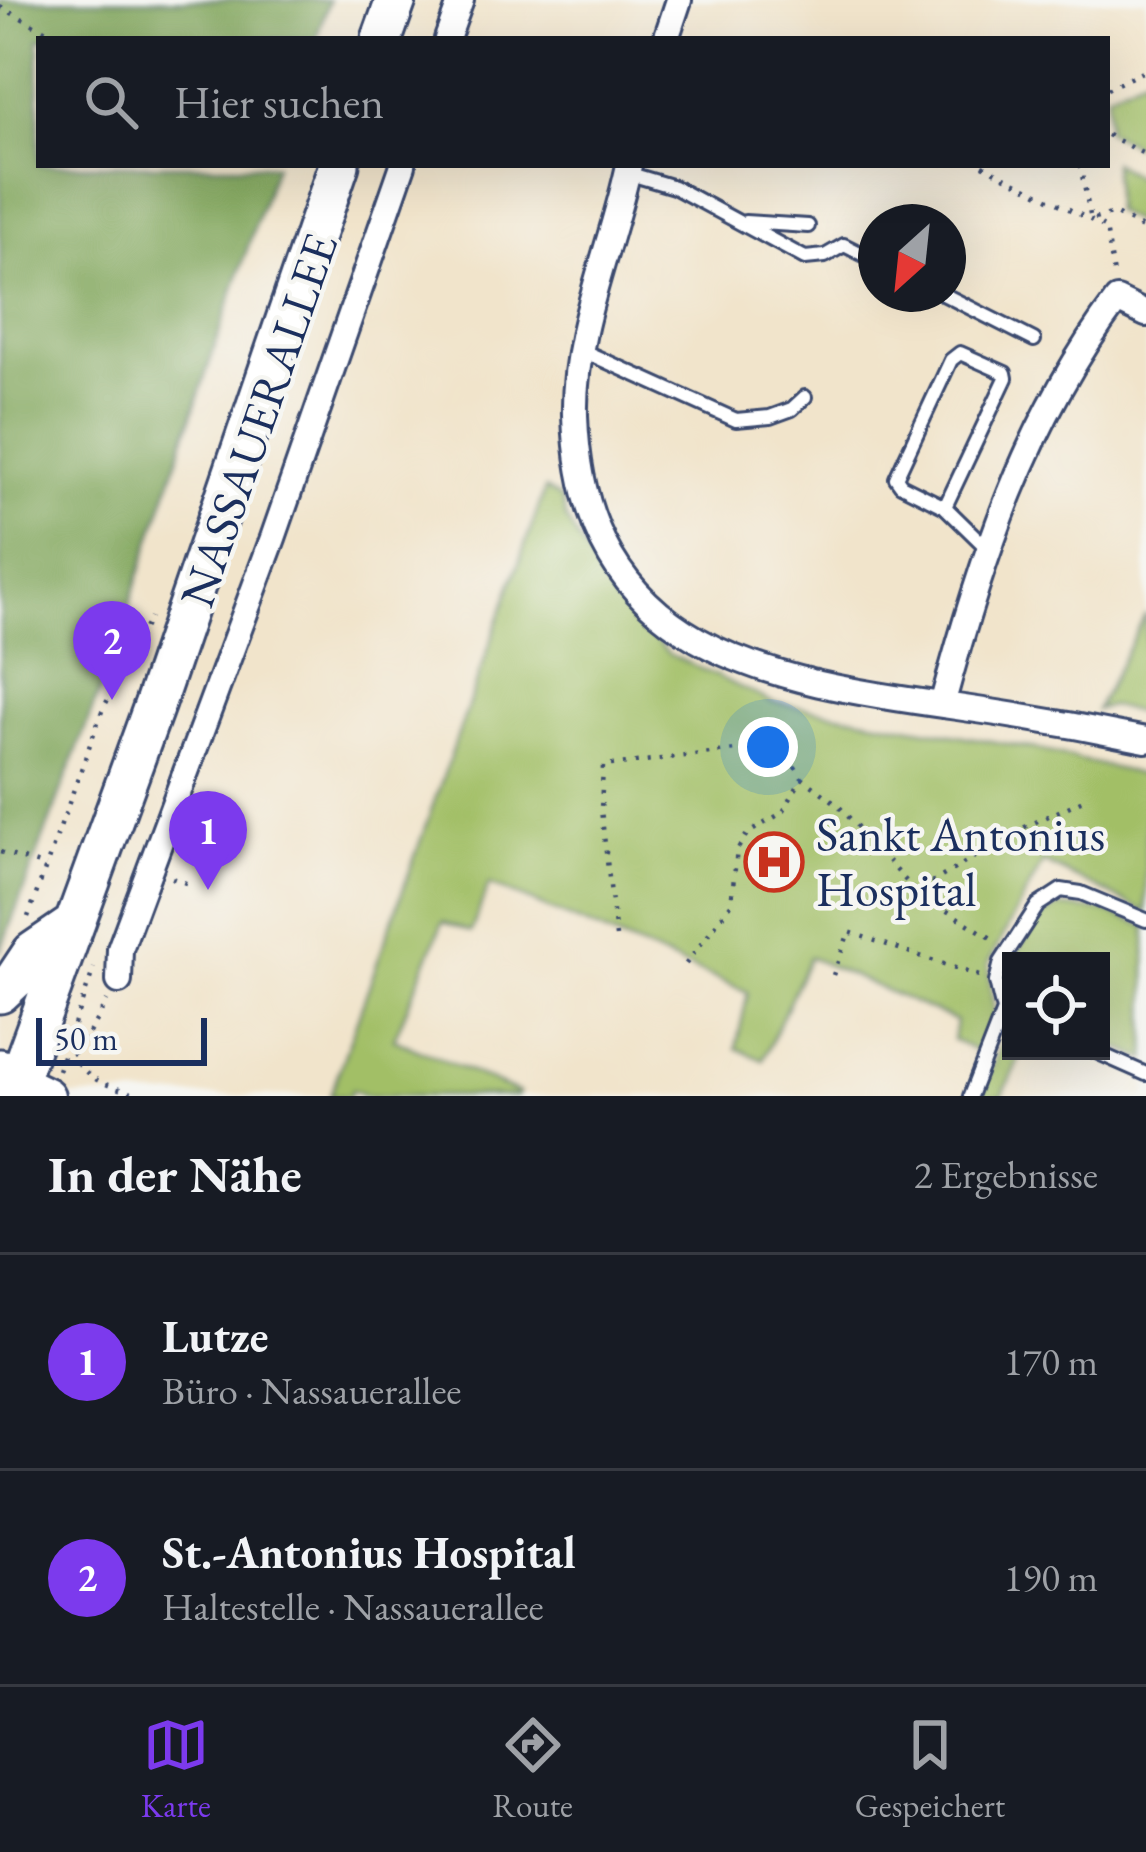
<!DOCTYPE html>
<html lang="de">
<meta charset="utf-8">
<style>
:root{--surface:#171b24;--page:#20242c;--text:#f1f3f6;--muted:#9ea1a6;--line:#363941;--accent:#7c3aed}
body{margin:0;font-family:"EB Garamond",serif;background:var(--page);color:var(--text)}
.controls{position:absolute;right:36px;bottom:36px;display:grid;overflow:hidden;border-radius:0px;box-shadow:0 12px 48px #0002}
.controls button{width:108px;height:108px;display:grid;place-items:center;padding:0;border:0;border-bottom:3px solid var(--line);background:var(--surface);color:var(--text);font:60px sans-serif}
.compass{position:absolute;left:858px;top:204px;width:108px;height:108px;border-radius:50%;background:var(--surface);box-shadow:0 12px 48px #0002;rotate:207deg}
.scale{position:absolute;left:36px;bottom:30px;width:171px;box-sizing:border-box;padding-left:12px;border:6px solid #1b2f5e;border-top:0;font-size:33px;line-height:42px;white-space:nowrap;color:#1b2f5e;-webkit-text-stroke:9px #f6f6f2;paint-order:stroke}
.you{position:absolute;left:768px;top:747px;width:42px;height:42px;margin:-30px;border:9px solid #fff;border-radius:50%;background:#1a73e8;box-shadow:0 0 0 18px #1a73e833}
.badge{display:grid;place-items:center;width:78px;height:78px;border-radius:50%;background:var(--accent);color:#fff;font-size:39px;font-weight:700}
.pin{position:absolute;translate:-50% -99px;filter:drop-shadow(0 3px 6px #0008)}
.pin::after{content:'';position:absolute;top:63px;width:42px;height:36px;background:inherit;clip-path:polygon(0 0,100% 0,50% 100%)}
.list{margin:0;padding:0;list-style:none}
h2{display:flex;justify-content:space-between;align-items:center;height:156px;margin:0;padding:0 48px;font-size:51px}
h2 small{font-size:39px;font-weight:400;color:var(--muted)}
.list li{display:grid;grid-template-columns:78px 1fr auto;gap:36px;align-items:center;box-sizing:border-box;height:216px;padding:0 48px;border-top:3px solid var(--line)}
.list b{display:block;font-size:45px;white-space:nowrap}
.list p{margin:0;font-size:39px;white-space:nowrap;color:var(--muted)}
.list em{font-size:39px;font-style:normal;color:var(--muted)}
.icon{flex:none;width:66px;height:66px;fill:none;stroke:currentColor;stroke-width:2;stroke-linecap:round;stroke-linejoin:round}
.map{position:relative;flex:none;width:1146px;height:1096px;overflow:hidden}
.search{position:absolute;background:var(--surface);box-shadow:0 12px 48px #0002;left:36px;right:36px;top:36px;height:132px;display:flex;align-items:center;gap:30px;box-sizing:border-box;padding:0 42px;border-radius:0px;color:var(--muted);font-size:45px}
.sheet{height:588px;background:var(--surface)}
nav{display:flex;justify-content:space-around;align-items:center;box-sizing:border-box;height:168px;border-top:3px solid var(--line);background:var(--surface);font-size:33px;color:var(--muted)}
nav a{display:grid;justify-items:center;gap:6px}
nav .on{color:var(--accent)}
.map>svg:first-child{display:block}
</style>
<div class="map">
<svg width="1146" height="1096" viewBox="0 0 1146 1096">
<rect width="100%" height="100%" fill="#f6f6f2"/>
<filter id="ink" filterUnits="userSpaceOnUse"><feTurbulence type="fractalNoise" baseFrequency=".00833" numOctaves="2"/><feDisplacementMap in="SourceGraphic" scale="24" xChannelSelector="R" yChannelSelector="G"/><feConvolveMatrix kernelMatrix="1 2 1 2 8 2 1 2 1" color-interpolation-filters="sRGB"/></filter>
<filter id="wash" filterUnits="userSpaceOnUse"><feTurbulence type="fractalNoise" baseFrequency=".004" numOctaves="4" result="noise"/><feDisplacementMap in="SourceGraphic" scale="48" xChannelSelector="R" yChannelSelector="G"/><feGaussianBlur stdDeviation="2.7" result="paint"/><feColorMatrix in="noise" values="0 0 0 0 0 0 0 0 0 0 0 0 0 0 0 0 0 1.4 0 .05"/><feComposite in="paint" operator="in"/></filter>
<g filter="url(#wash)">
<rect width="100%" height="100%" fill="#f1e4cb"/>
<path fill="#a2bf66" stroke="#5e7762" stroke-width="3" d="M1146 75V151L1107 131V94Z
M1113 162 1146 184V229L1114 211Z
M545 489 561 499 566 519 611 595 669 654 772 702 1036 749 1146 776V912L1043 862 988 964 994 1014 980 1053 953 1040 956 1021 809 957 763 1060 736 1048 748 992 489 884 471 932 443 922 394 1039 519 1093 517 1096H367L352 1090 349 1096H330Z
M1146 614V714L1110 706 1096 710Z
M1060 907 1103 911 1146 926V1060L1101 1040V961H1014L1035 920Z
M1011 1021V1051H1023L1002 1096H980Z"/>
<path fill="#81a65b" stroke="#4e6a5c" stroke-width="3" d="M0 0H329L316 39H39V165H275L111 661 0 952Z"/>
</g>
<g filter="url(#ink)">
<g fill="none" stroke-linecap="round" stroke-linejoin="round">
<defs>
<path id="lane" d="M627 173 674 187 805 258 825 256 844 245 876 261
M745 222 808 226
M943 294 1034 340
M581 350 736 420 770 417 792 409 805 397
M945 507 1006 378 1005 373 960 353 951 360 896 478 901 485 945 507 988 549
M1094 1051 1146 1074
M970 1096 1003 1011 996 982 1001 962 1038 905 1061 890 1081 893 1146 920"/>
<path id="street" d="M447 39 461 0
M666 39 679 0
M629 165C612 247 573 329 575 415 582 651 767 681 957 707 1020 716 1083 727 1146 740
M942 705C981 560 1026 421 1117 300L1146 314
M119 981 120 949 273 538 403 165"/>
<path id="secondary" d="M12 1096 17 1082 46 1096"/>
<path id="primary" d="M382 39 396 0
M0 993 15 979 33 952 74 924
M0 1069 17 1082 155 703 339 165"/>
</defs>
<use href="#lane" stroke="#3b4a6e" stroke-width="18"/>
<use href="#street" stroke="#3b4a6e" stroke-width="30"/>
<use href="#secondary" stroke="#3b4a6e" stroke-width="42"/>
<use href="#primary" stroke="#3b4a6e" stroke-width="45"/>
<path stroke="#3b4a6e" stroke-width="4.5" stroke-dasharray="3 9" stroke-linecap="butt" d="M0 7 62 39
M1107 89 1146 70
M1107 135 1146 155
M983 165 1106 228 1114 275
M1080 165 1091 220 1114 213 1146 230
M802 778 836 803 916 892 1025 827 1085 799
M0 852 46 866
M172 878 194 886
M916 892 993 939
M28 917 102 711 150 617
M616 937 601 810 603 766 760 747 788 756 802 778 783 812 747 834 737 850 731 904 685 965
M833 975 849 932 979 976
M68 1041C81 1081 103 1083 140 1096
M69 1041 85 1040 107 1001
M58 1070 94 968"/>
<use href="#lane" stroke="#fff" stroke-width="12"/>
<use href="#street" stroke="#fff" stroke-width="24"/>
<use href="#secondary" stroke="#fff" stroke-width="36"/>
<use href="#primary" stroke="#fff" stroke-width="39"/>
</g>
</g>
<defs>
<symbol id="hospital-ring" viewBox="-11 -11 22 22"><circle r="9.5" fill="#f6f6f2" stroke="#c8321e" stroke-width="1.5"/><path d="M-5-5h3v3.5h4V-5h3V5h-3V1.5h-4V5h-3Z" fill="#c8321e"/></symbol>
</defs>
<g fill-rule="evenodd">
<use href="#hospital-ring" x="741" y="829" width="66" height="66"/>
</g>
<g text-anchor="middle" stroke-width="9" stroke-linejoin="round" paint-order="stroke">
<g font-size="48" fill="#1b2f5e" stroke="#f6f6f2">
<text transform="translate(258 420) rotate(-71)" y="17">NASSAUERALLEE</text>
</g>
<g font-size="48" fill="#1b2f5e" stroke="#f6f6f2" text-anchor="start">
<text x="816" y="851">Sankt Antonius<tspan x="816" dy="55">Hospital</tspan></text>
</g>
</g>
</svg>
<div class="controls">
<button><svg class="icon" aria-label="locate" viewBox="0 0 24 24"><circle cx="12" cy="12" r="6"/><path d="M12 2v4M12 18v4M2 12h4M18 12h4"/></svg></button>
</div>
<svg class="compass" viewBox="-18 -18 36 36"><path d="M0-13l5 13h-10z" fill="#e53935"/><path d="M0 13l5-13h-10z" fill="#9ea1a6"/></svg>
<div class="scale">50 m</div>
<div class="you"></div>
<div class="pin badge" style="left:208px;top:890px">1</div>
<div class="pin badge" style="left:112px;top:700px">2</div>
<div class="search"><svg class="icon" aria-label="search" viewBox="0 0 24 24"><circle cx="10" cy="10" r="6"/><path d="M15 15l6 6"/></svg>Hier suchen</div>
</div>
<section class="sheet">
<h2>In der Nähe<small>2 Ergebnisse</small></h2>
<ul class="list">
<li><span class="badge">1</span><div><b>Lutze</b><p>Büro · Nassauerallee</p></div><em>170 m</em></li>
<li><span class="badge">2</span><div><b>St.-Antonius Hospital</b><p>Haltestelle · Nassauerallee</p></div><em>190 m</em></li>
</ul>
</section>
<nav>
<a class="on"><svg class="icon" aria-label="map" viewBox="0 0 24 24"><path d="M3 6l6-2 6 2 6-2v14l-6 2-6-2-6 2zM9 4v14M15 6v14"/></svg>Karte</a>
<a><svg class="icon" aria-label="directions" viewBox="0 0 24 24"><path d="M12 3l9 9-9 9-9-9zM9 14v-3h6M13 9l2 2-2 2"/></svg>Route</a>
<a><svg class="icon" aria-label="saved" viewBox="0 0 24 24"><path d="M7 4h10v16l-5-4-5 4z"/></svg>Gespeichert</a>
</nav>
